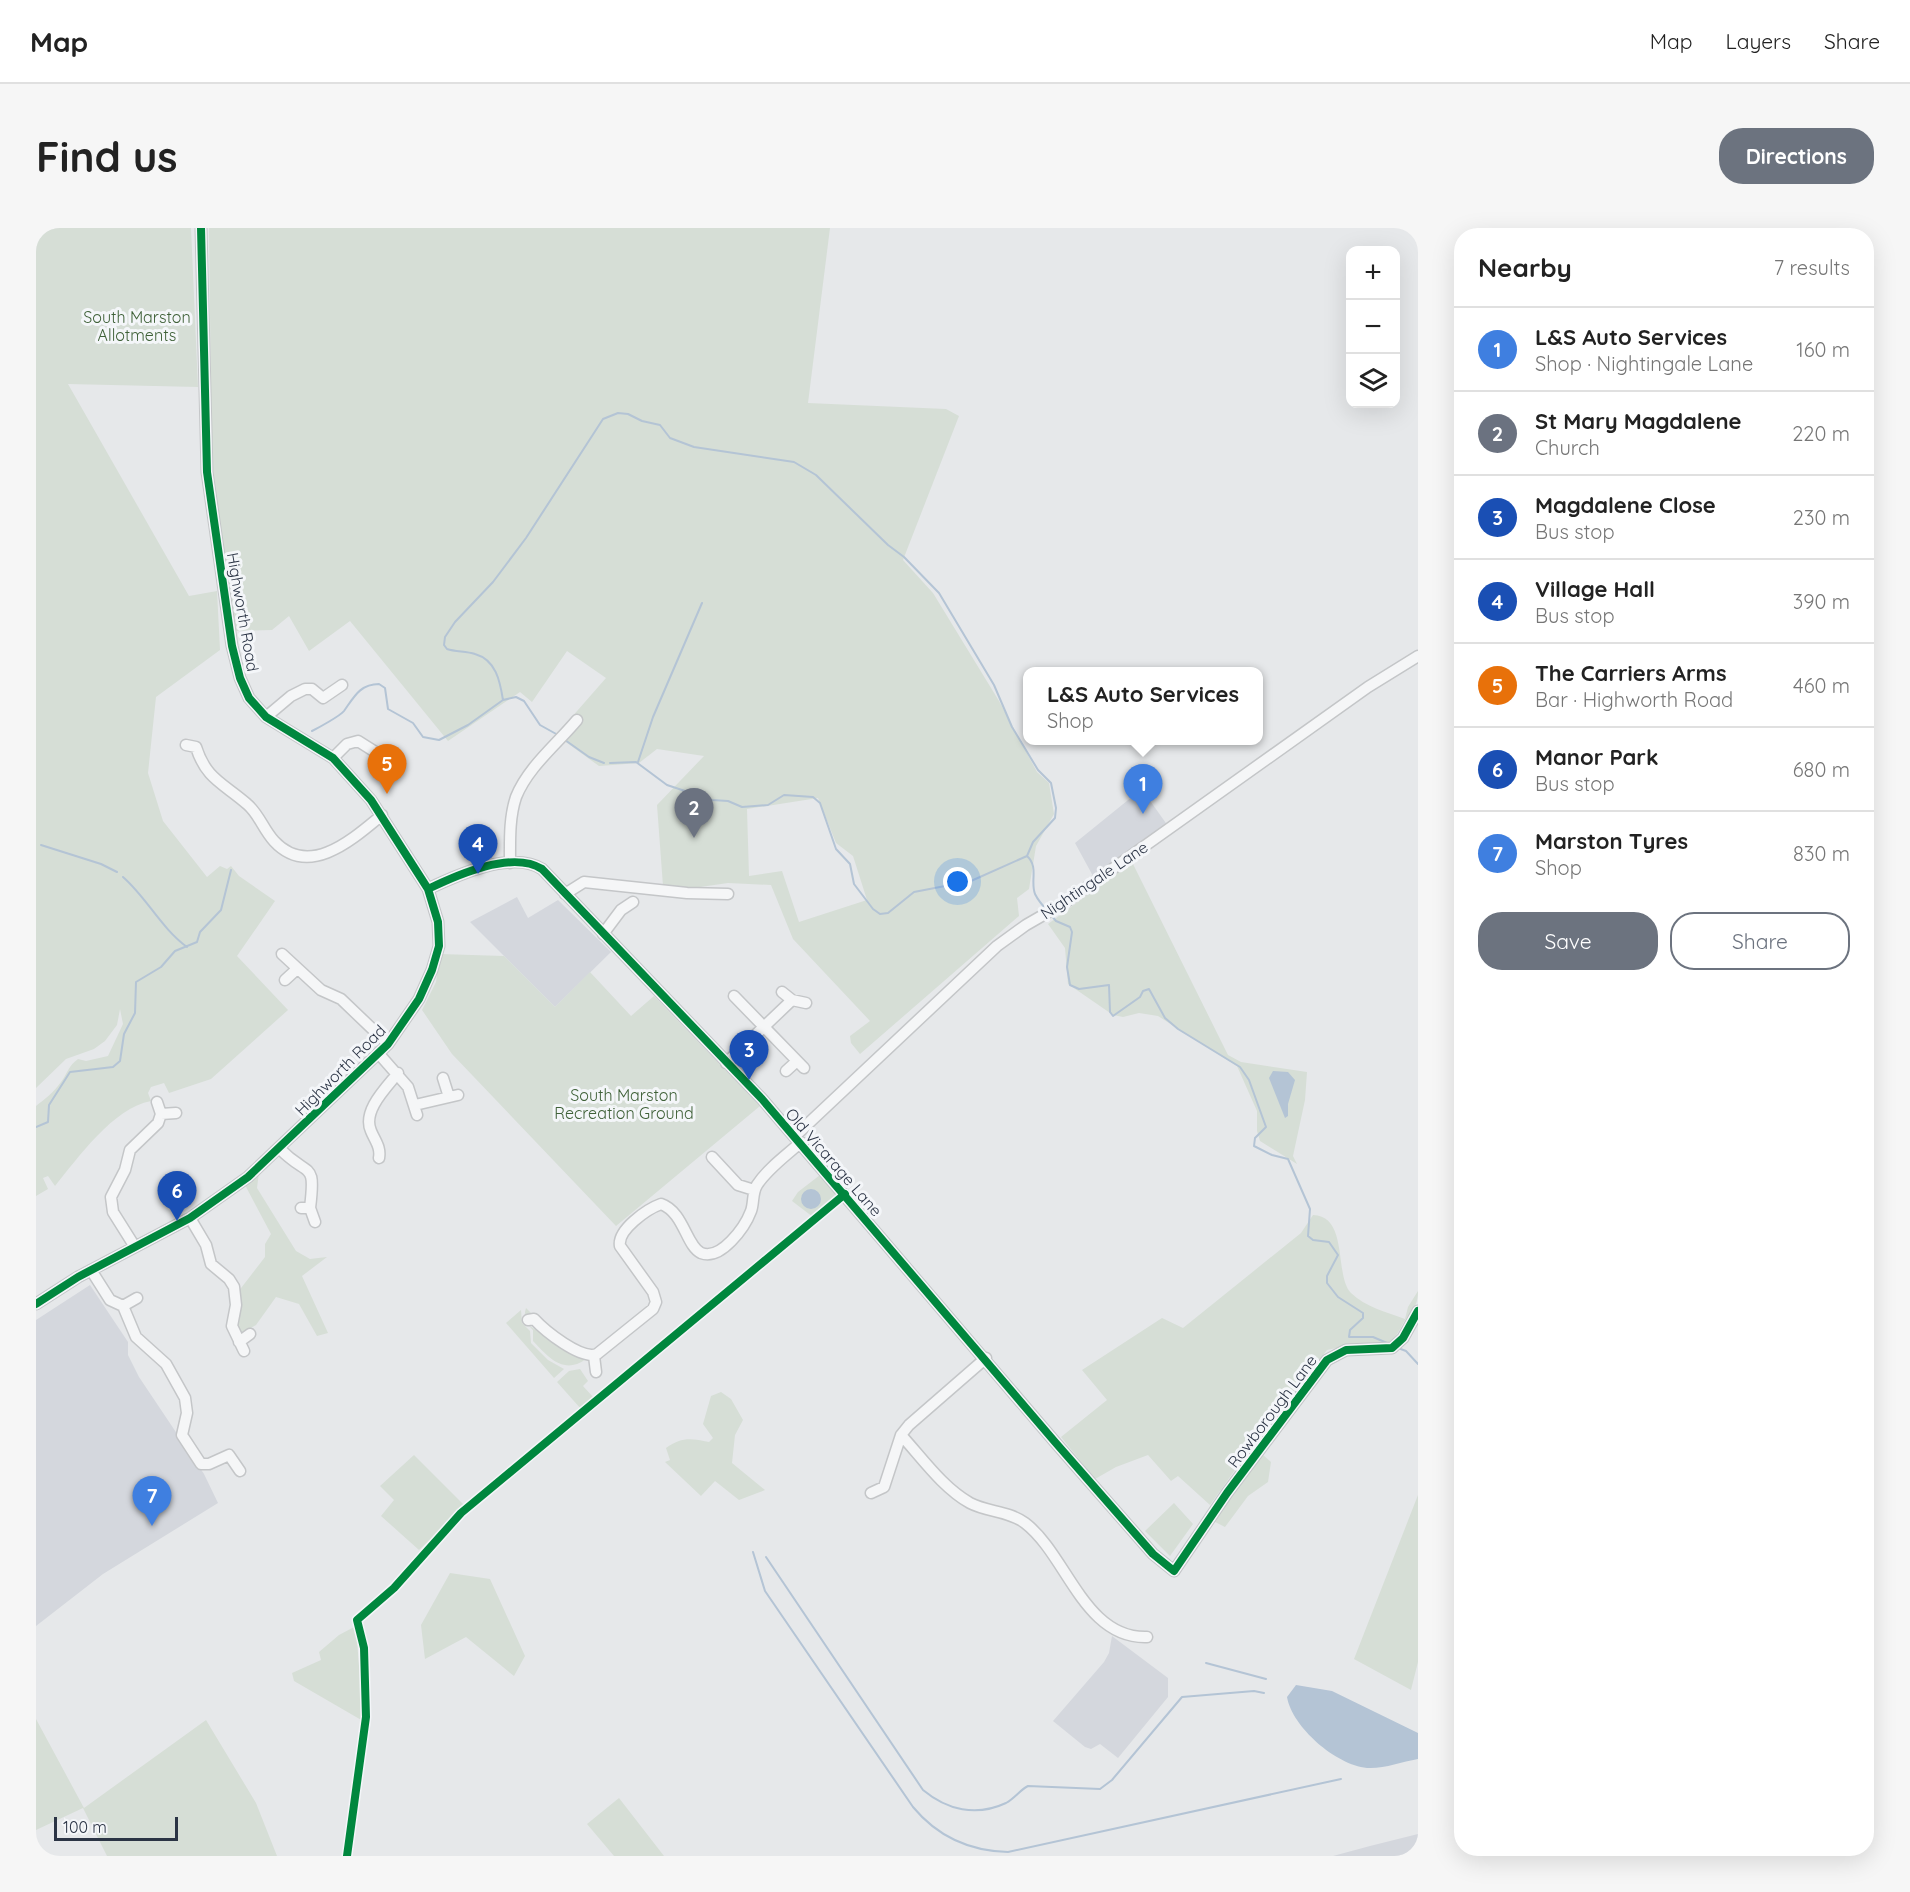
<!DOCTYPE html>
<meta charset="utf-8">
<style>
:root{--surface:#fff;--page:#f6f6f6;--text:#222;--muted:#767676;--line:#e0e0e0;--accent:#6c737f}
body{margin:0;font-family:Quicksand,sans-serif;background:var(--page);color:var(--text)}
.controls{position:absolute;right:18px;top:18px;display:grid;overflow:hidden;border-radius:12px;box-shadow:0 6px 24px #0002}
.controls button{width:54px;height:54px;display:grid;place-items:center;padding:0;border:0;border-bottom:2px solid var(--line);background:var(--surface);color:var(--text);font:30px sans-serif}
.scale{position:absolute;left:18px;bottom:15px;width:124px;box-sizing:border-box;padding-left:6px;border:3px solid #2b3445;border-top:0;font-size:16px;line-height:21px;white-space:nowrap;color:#2b3445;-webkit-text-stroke:4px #f4f6f9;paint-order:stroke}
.you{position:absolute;left:922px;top:654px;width:21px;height:21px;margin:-15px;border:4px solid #fff;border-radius:50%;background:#1a73e8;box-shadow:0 0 0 9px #1a73e833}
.badge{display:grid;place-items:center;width:39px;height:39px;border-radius:50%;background:var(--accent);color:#fff;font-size:20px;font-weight:700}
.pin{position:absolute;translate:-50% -50px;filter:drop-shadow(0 2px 3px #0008)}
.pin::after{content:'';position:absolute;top:32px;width:21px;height:18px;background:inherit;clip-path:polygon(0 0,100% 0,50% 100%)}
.popup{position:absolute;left:987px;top:439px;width:240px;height:78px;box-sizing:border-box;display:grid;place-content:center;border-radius:12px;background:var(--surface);filter:drop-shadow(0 2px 4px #0005);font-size:20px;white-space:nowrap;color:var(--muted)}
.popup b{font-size:22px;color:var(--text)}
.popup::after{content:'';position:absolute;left:50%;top:100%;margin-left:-12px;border:12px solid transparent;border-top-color:var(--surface)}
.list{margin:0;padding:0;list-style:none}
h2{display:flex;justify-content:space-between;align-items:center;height:78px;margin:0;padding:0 24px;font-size:26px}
h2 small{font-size:20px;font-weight:400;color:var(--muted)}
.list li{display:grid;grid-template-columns:39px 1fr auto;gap:18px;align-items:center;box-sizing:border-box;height:84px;padding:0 24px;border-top:2px solid var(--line)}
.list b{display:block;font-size:22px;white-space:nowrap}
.list p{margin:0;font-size:20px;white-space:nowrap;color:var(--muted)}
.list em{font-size:20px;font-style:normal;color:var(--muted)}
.actions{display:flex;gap:12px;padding:18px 24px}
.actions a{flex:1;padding:14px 0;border:2px solid var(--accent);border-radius:24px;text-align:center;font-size:21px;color:var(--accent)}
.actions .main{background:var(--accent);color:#fff}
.icon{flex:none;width:33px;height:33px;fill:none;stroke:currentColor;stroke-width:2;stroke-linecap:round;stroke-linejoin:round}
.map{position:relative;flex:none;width:1382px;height:1628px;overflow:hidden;border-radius:24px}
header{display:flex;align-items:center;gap:36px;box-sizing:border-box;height:84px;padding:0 30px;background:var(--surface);border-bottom:2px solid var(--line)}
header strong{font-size:28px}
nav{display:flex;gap:33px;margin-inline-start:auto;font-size:21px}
.intro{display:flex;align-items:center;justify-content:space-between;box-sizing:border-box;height:144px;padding:0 36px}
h1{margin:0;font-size:42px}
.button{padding:15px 27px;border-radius:24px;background:var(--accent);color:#fff;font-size:21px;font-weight:700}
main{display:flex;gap:36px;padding:0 36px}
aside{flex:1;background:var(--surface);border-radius:24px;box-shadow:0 6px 24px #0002}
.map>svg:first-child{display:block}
</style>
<header>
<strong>Map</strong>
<nav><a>Map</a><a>Layers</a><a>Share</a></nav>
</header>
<div class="intro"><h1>Find us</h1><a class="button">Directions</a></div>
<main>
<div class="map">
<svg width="1382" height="1628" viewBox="0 0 1382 1628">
<rect width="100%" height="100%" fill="#e6e8ea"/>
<path fill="#d4d7dd" d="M1102 564 1110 567 1132 598 1057 648 1039 615Z
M481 669 492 690 522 672 575 724 519 779 434 694Z
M54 1057 92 1114V1127L103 1149 168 1246 182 1275 67 1346 0 1398V1092Z
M1076 1408 1132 1450V1469L1082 1530 1064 1516 1055 1521 1049 1519 1017 1493 1068 1434 1073 1425Z
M1382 1606V1628H1297L1334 1618Z"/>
<path fill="#d6ded6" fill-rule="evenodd" d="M0 0H155L162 159 32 156 153 368 181 363 184 422 120 469 112 545 127 593 171 649 184 638 191 641 195 638 203 648 239 673 201 728 252 782 175 851 133 865 128 855 115 859 112 865 115 873C77 880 42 930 19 958L12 948 7 950 12 961 0 968V878C9 871 18 864 25 854 32 845 32 838 42 831L50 833 72 828 87 796 84 781 81 797 69 813 58 821 30 831 0 860Z
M173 0H794L772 175 910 181 923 188 867 332 897 365 963 473 1001 544 1013 555 1018 586 1000 618 993 661 981 670 983 688 824 826 815 815 814 808 834 793 757 711 735 657 692 655 657 660 627 658 621 577 668 528 621 521 603 535 563 538 520 507 570 450 531 423 496 474 484 464 412 513 314 393 273 423 253 388 236 402 197 403 176 255ZM782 570 800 615 817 628 831 672 763 694 746 643 713 648 711 581Z
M1096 634 1192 827 1205 834 1271 844 1269 872 1257 928 1261 936 1224 913 1221 903V883L1201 838 1122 788 1103 785 1087 789 1077 787 1032 756 1029 720 1012 696Z
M404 726 468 728 519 779 554 744 595 788 618 768 724 878 580 998 416 826 386 782 400 754Z
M223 944 221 960 260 1023 274 1031 291 1029 266 1048 292 1105 281 1108 263 1076 240 1069 220 1097 206 1105 200 1100 202 1064 229 1029V1016L235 1006 209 957Z
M784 947 802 967 777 989 756 973 762 964Z
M1277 987C1313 988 1298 1048 1315 1065 1329 1079 1351 1084 1369 1091L1372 1079 1382 1063C1382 1078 1377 1081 1369 1092 1365 1098 1362 1107 1356 1112 1343 1122 1308 1117 1291 1122L1231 1197 1174 1277 1142 1248 1135 1253 1112 1227 1080 1239 1059 1251 1025 1209 1071 1172 1046 1142 1126 1090 1147 1100 1265 1005Z
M490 1080 497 1087 491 1096 523 1118 550 1131C528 1147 513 1130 497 1113V1102C490 1095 487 1090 490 1080Z
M485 1082 486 1095 494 1103 495 1115 512 1132 528 1141 518 1150 470 1095Z
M544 1141 552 1153 547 1158 558 1170 545 1181 521 1154 533 1143Z
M685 1164 695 1171 707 1192 699 1207 696 1235 729 1262 703 1272 679 1253 665 1268 629 1234 634 1232 630 1220C645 1209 655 1210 673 1214L677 1210 667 1196 675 1168Z
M378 1227 429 1278 383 1322 345 1288 358 1272 344 1258Z
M1227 1227 1235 1234 1232 1254 1212 1268 1189 1299 1177 1293Z
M1382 1267V1434L1375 1462 1318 1431Z
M1138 1275 1157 1296 1134 1328 1109 1303Z
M414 1345 454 1351 489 1428 478 1448 430 1409 389 1431 385 1397Z
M320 1398 327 1493 258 1453 256 1445 285 1432 283 1424 303 1407Z
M0 1491 48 1580 170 1492 220 1575 241 1628H71L47 1580 0 1602Z
M583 1570 628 1628H578L551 1596Z"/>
<path fill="#b4c4d5" d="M1237 843 1252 844 1259 852 1252 876V888L1249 890 1233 850Z
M765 971a10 10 0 1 1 20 0a10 10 0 1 1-20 0Z
M1260 1457 1296 1463 1382 1505V1531C1365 1534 1348 1541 1331 1540 1300 1537 1256 1499 1251 1469Z"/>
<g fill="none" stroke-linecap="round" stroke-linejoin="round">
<path stroke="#b4c4d5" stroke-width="2" d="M467 472C464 453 460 432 439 426 430 423 420 424 411 421L408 417 409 409 419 394 457 354 490 310 567 191 582 185 592 186 606 193 624 197 634 210 658 219 758 234 780 247 852 317 868 329 903 365 958 457 976 499 1002 542 1015 555 1020 580 1019 590 997 614 991 628
M276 503C282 500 304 488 308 483 318 469 324 456 343 456L349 460 352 481 377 495 387 509 403 512 432 497 467 472 480 469 488 473 504 497 522 507
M529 512 553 529 568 535
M602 534 617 489 666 375
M574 535 600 534 631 557 676 572 692 573 706 579 732 577 748 567 777 569 784 575 800 621 814 636 818 656 837 681 844 686 852 685 878 664 935 653 991 628
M5 617 65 636 81 644
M991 628C1003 639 994 653 999 666 1002 672 1007 678 1011 682
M87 649C111 670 125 700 151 719
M1015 687 1020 693 1034 699 1036 704 1031 739 1034 757 1043 761 1073 757 1074 784 1077 788 1104 769 1107 763 1113 761 1129 790 1142 801 1204 839 1213 852 1230 899 1219 910 1218 918 1236 927 1252 931 1274 981 1272 1008 1277 1012 1293 1014 1302 1027 1291 1048V1055L1302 1069 1327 1085V1090L1314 1102 1313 1109H1337L1351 1115
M0 899 12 894 13 877 34 844 77 839 84 833 88 806 99 785 100 754 125 739 139 723 161 714 164 704 185 682 195 642
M1362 1120 1370 1123 1382 1136
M717 1324 729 1363 877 1579C901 1608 934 1623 972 1624L1305 1551
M730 1329 887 1562C911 1582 940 1589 970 1575 979 1570 984 1562 992 1558L1064 1561 1076 1552 1146 1469 1218 1463 1228 1465
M1170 1435 1230 1451"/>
<defs>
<path id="minor" d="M230 489 255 468 269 461H276L287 470 306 457
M150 517 160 519C170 551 187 555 211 576 223 586 227 601 238 613 273 651 317 611 346 587
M297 530 311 516 322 513 352 532
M474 635C474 613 473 590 480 569 492 539 521 516 541 492
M392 661C421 647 476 622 506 641L726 871 1019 1214 1117 1326 1138 1343 1191 1265 1291 1132 1310 1122 1356 1120 1367 1110 1382 1083
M529 666 548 654 651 665 692 666
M567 706 585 682 597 674
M246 726 285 762 305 771 352 816
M249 752 261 741
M746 764 756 772 770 775
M698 768 768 840
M343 826 372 859 381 887
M690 835 756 772
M750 843 761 833
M407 850 413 869
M379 877 422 867
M125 886 140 885
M759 908 961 718 990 697 1030 674 1332 459 1382 428
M243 920C273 951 280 931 274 980H265
M676 929 702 957 718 962
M343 930C345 919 339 913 335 903 326 883 350 860 362 845
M274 980 279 994
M154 990 170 1017 175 1036 193 1051 198 1059 200 1077 196 1098 208 1123
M99 1019 77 984 75 969 89 942 94 922 122 895 125 886 121 874
M55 1042 74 1072 87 1078 100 1109 130 1136 149 1170 151 1185 146 1207 165 1236H173L193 1227 204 1243
M0 1076 42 1049 154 990 212 949 352 816 383 771 396 742 403 718 402 694 392 661 335 572 297 530 230 489 213 470 204 450 196 418 171 244 165 0
M87 1078 101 1070
M492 1092 498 1091C509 1103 545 1132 561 1126L617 1081 620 1074 617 1064 584 1018C581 1002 611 981 625 976 648 984 650 1018 665 1025 685 1033 709 999 715 983 718 975 716 965 721 957 732 940 751 927 765 914
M203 1114 214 1106
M558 1128 560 1144
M865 1207C886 1230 907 1260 934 1275 951 1284 973 1283 989 1295 1031 1327 1048 1411 1111 1409
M835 1265 848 1259 865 1207 873 1197 950 1130"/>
</defs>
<use href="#minor" stroke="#c4c6c8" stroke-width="13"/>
<use href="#minor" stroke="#f5f6f7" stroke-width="10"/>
<defs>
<path id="cycleway" d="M392 661C421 647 476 622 506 641L726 871 1019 1214 1117 1326 1138 1343 1191 1265 1291 1132 1310 1122 1356 1120 1367 1110 1382 1083
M0 1076 42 1049 154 990 212 949 352 816 383 771 396 742 403 718 402 694 392 661 335 572 297 530 230 489 213 470 204 450 196 418 171 244 165 0
M311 1628 330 1489 328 1420 321 1392 358 1360 425 1285 809 966"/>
</defs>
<use href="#cycleway" stroke="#f4f6f9" stroke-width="11"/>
<use href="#cycleway" stroke="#00873e" stroke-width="8"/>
</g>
<g text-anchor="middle" stroke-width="6" stroke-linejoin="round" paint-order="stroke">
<g font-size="16" fill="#3f6138" stroke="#f4f6f9">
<text x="101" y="95">South Marston<tspan x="101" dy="18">Allotments</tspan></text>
<text x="588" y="873">South Marston<tspan x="588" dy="18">Recreation Ground</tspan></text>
</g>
<g font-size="16" fill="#2b3445" stroke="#f4f6f9">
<text transform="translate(207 384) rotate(80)" y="6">Highworth Road</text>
<text transform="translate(1058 652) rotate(-34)" y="6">Nightingale Lane</text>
<text transform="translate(304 842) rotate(-45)" y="6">Highworth Road</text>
<text transform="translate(798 934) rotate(49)" y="6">Old Vicarage Lane</text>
<text transform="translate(1236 1183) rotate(-53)" y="6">Rowborough Lane</text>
</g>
</g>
</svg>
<div class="controls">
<button>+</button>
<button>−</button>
<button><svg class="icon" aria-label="layers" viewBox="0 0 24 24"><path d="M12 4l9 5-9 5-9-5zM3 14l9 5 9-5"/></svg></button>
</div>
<div class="scale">100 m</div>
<div class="you"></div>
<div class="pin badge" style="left:1107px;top:586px;background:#3f7fe0">1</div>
<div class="popup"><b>L&amp;S Auto Services</b>Shop</div>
<div class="pin badge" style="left:658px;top:610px;background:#6b7280">2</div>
<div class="pin badge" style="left:713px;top:852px;background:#1a4fb4">3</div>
<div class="pin badge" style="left:442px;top:646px;background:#1a4fb4">4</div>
<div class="pin badge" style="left:351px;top:566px;background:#e8710a">5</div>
<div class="pin badge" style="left:141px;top:993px;background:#1a4fb4">6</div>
<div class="pin badge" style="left:116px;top:1298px;background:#3f7fe0">7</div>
</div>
<aside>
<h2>Nearby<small>7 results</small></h2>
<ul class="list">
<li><span class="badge" style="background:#3f7fe0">1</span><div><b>L&amp;S Auto Services</b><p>Shop · Nightingale Lane</p></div><em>160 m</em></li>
<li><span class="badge" style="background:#6b7280">2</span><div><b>St Mary Magdalene</b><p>Church</p></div><em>220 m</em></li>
<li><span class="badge" style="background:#1a4fb4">3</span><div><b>Magdalene Close</b><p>Bus stop</p></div><em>230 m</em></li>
<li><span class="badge" style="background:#1a4fb4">4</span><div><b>Village Hall</b><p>Bus stop</p></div><em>390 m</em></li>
<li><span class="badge" style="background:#e8710a">5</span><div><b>The Carriers Arms</b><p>Bar · Highworth Road</p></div><em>460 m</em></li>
<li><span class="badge" style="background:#1a4fb4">6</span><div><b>Manor Park</b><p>Bus stop</p></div><em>680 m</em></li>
<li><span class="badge" style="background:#3f7fe0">7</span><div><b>Marston Tyres</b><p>Shop</p></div><em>830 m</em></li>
</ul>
<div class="actions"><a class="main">Save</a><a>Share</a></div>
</aside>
</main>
